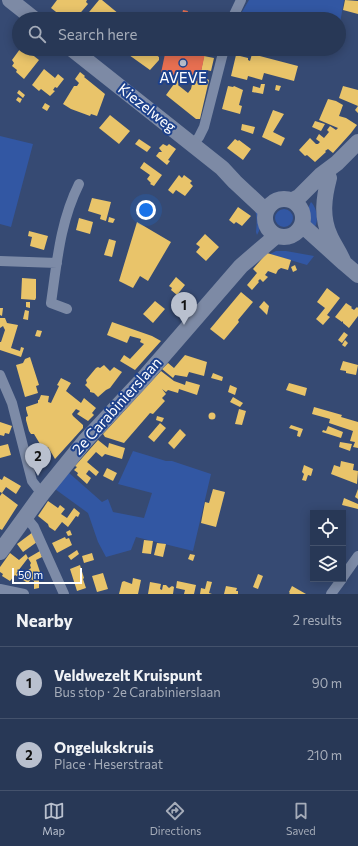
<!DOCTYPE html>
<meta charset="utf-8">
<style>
:root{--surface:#283856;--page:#303f5c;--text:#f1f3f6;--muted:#a5acb9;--line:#44526c;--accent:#b9c0ce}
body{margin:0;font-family:Commissioner,sans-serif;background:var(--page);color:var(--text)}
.controls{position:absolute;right:12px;bottom:12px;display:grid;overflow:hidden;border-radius:0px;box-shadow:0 2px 10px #0003}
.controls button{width:36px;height:36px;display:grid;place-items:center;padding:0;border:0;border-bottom:1px solid var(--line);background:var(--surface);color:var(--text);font:20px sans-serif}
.scale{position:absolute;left:12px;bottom:10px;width:70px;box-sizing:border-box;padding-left:4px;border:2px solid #fff;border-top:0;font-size:11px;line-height:14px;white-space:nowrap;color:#fff;-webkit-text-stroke:3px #1d418c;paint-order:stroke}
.you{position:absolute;left:146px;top:210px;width:14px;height:14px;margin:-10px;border:3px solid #fff;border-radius:50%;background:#1a73e8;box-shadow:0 0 0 6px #1a73e833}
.badge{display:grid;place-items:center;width:26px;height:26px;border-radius:50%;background:var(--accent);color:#111;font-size:13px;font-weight:700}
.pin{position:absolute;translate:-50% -33px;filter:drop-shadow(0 1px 2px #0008)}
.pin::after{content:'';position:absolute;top:21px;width:14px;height:12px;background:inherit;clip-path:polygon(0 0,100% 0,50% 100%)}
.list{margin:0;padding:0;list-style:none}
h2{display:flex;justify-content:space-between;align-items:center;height:52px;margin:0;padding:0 16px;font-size:17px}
h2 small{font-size:13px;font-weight:400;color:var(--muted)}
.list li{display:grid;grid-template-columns:26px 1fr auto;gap:12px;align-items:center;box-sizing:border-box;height:72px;padding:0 16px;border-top:1px solid var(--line)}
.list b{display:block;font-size:15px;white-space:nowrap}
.list p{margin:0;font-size:13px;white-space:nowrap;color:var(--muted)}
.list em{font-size:13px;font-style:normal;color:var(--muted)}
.icon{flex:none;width:22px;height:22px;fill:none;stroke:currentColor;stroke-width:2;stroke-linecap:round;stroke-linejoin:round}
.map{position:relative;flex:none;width:358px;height:594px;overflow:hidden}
.search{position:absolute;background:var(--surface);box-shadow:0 2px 10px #0003;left:12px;right:12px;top:12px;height:44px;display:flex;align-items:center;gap:10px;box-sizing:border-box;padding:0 14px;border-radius:22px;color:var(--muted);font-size:15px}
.sheet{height:196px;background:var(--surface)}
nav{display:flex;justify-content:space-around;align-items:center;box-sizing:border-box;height:56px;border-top:1px solid var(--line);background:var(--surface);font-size:11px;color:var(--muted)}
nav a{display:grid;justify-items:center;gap:2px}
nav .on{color:var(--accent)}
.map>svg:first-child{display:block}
</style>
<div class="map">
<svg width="358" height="594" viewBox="0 0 358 594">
<rect width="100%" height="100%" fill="#364a73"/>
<path fill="#3257a3" d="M249 0H344L339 29V19H247L239 17Z
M0 136 33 144 11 227 0 224Z
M311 202C318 209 319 223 313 230 307 220 305 213 311 202Z
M254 206C263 217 264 222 257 235L256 232C257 222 257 216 254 206Z
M275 218a9 9 0 1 1 18 0a9 9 0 1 1-18 0Z
M276 251H286L314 256 307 265 270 254Z
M133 451 166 461H172L211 474 193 551 136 537 131 550 106 557 98 542 88 513 55 489 68 472 102 502 108 499 113 512 144 518 152 493 118 484Z"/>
<path fill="#e9c46a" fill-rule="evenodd" d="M57 0H87L86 2 88 4 76 18 65 19 51 8Z
M99 0H102L125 19H87L85 17Z
M345 0 358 1V14L343 10Z
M20 49H25L39 60 24 79 16 72 17 70 12 66 14 63 12 60Z
M123 49H141L144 51 145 49H152L151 51 159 57V60L150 70 122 50Z
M245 49H253V53L245 51Z
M252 54 298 66 294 81 264 73 262 80 248 76 247 80 231 76 236 55 248 58V60L250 61Z
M204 56 214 58 211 71 207 70 205 78 209 80 200 119H196L166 95 174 84 175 77 183 79 178 85 188 93 191 89 193 80 199 81Z
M44 69 55 78 58 74 64 79 57 88 55 87 53 90 55 91 50 96 41 89 39 91 32 85Z
M80 72 85 76 84 77 105 94 97 116 91 114 90 116 71 109 63 104 74 86H77L79 83 75 79Z
M261 84H265L263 94 252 92 253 86 260 88Z
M276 85 281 86 279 91 275 90Z
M228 86 233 87 234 86 243 90 239 105 242 106 240 114 222 109Z
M343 86 358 90V113L355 110 358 106 339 98Z
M19 90 25 95 23 98 17 93Z
M18 97 22 99 20 103 16 100Z
M328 99 336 101 343 105 339 116 346 118 357 125 351 133 333 153 328 149 325 151 326 152 315 162 307 155 305 156 299 150 310 138 316 144H318L320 142 316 139 319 134 324 138 329 132 327 130 330 126 336 130 338 128 319 120Z
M45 103 50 106 47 111 42 108Z
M273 110 284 114 273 132 285 138 281 146 262 137Z
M110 115 130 131 119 144 99 128Z
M315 121 325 124 321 131 312 127Z
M242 124 255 127 253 134 241 130Z
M139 139 151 147 147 152 135 144Z
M235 139 238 141 239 140 251 149 243 160 227 148Z
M163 144 167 146 169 144 176 149 168 160 170 161 167 165 156 156 159 152H162L159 148Z
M144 162 162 175 154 186 150 184 151 183 147 179 150 175 140 168Z
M179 175 182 178 184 175 192 181 190 183 193 186 185 196 176 190 173 194 168 190Z
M92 198 111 202 106 221 100 219 101 215 88 211Z
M238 207 251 216 242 226 236 222 234 224 229 220Z
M109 217 115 219 113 223 108 222Z
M79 218 93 222 90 234 76 230Z
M137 222 171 242 148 281 140 276 133 288 119 281Z
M29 231 48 236 44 250 30 246 32 237 28 236Z
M205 234 219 247 206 261 196 252 200 247 196 244Z
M109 239 116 241 112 257 104 255Z
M267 253 291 260 288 270 281 268 278 270 276 274 268 271 265 275 268 277 263 282 260 279 258 281 259 282 252 290 247 285 257 273 253 269Z
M295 265 297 270 293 272 291 267Z
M176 277 185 285 177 295 171 290 172 288 169 286Z
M22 278 36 279V298L35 300 21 299Z
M327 288 340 298 327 315 330 317 323 325 316 319 325 308 317 302Z
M241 292 253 302 238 320 239 322 224 340 210 329Z
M155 301 165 309 153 323 143 314Z
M264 301 269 306 267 315 259 307Z
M26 302H30V308L26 307Z
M346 303 352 307 351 308 354 310 357 307 358 308V316L349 328 343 323V321L342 322 335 317Z
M0 308H3L2 316 0 315Z
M25 310 29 311 28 320 23 319Z
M0 318H5L7 323 18 325 11 348 20 351 21 347 24 348 21 357 0 350V342H1L5 330 3 326 0 328Z
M112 322 152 336 161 341 135 370 120 361 124 355 130 359 144 344 140 342 141 339 130 336 127 343 107 335Z
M37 330 42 331 40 337 35 336Z
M344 332 348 335 342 343 338 340Z
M345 340 348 343 345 347 342 345Z
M185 355 207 362 204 376 189 372 187 377 175 375 173 378 162 369 168 363 174 368Z
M30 357 39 385 36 386 38 393 25 397 16 365 23 363 25 359Z
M343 361 358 365 356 375 346 373V371L340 370Z
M104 365 110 371 114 367 122 372 110 388 106 390 98 397 94 393 90 392V390L85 385 87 383 86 380 96 368 98 367 100 368Z
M161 371 174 381 185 385 186 381 200 385 197 395 179 389 178 393 168 390 166 392 162 389 166 394 162 398 165 401 153 414 150 413 124 443 105 437 103 434Z
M213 373 223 377 222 381 211 378Z
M61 378 71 383 66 391 81 403 84 398 96 408 92 413 94 415 88 421 77 414 80 411 76 409 72 414 73 416 83 425V428L55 459 48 447 44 449 39 444H40L34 434H31L29 431 26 420V417L28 416 26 409V407L38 403V400H39L41 395 49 396 48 402 51 403 59 386 57 385Z
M289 383 307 388 305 396 286 390Z
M230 385 237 388 235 395 228 392Z
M233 397 243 403 240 407 230 402Z
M314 407 342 415 341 417 358 422V448L353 447 355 442 350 441 353 431 329 423 330 419 312 414Z
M239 409 246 411 242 425 235 424Z
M208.5 416a3.5 3.5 0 1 1 7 0a3.5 3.5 0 1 1-7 0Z
M157 416 164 418 162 422 156 420Z
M0 422 12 426 9 434 5 433 4 436 0 435Z
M160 423 166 428 154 442 148 437Z
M291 425 303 429 300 437 297 436 298 431 289 428Z
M328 426 343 432 341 438 322 432 323 430 326 431Z
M180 429 186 435 174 449 168 443Z
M98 440 108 448 109 443 125 448 122 459 105 454 102 457 96 452 87 462 99 472 96 476 89 470 86 474 91 478 87 484 77 475 78 473 74 470 77 467 75 466Z
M340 442 352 444 350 451 339 447Z
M8 444 11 455 0 458V446Z
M341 461 354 464 353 470 358 471 357 484 331 474 334 465 340 467Z
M304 465 313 469 311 476 308 475 306 481 302 480 304 474 302 472Z
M107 468 117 473 113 481 103 476Z
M4 476 21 486 16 494 6 487 2 493 0 492V479L2 480Z
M213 489 225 492 216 527 201 523 205 502 209 503Z
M358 489V499L355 497Z
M2 493 18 505 2 530 0 529V496Z
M344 498 358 504V509L342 505Z
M48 501 58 508 60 505 65 509 61 514 67 518 74 508 80 513 78 517 76 516 68 527 62 522 55 531 49 527 48 524 38 516Z
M70 530 72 535 68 536 66 532Z
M33 532 37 542 23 552 17 544Z
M65 537 66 539 69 538 72 545 57 553 52 543Z
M144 540 153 541 151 554 142 553Z
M157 543 166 544 163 557 154 555Z
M77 550 78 552 75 554 78 552 79 554 71 560 68 556Z
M40 551 42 557 36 560 40 572 41 579H39V588L34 589V581L31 579 28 583 15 575 10 581 2 576 3 574 0 572V567L10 553 19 560 26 554 28 558ZM28 558 31 563 30 565 31 568 23 574 18 571Z
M92 553 94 560 84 563 82 556Z
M190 554 195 555 193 561 188 559Z
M80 565 84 578 83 579 86 588 77 591 70 569Z
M103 573 108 589 97 592 92 576Z
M258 574 263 576 258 589 253 587Z
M133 578 141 580 138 594H119L122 582 124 581 132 584Z
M177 581 196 585 194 594H184L185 590 176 588Z
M207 581 212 582 209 593 212 594H200L201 588 205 589Z
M150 582 161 584 160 589 162 590 163 585H166L169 588 172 586 174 587 173 594H148Z
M226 586 237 588 236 591H238V594H224Z
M292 586 306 594H289L290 593 289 592Z"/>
<path fill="#e76f51" d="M183 10 188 11 186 19H181Z
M166 49H206L199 81 175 77 174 80 161 73Z"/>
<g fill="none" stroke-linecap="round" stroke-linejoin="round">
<path stroke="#7d8ba7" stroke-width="10" d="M232 19 241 0
M193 144 199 137 204 127 224 49
M0 261 57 263
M67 309 51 303C57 262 60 222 79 184
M0 375 12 403 32 481 42 494
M25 516 34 527 64 594
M343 577 358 556
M0 589 24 594
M331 594 342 579"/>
<path stroke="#7d8aa5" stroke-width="16" d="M10 0 34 19
M72 49 222 168 235 182 266 211
M329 178C324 197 321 217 330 236 334 245 340 253 344 263
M265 218a19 19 0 1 1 38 0a19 19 0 1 1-38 0Z
M293 200 299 197 321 175 337 163 358 142
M302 225 344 263 358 275
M0 552 42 494 85 441 143 379 241 266 276 236"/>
</g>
<circle fill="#b9c0ce" stroke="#1d418c" stroke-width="1.5" cx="183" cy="63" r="4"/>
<g text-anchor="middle" stroke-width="4" stroke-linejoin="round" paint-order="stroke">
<g font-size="15" fill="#fff" stroke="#1d418c">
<text x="183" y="83">AVEVE</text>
</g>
<g font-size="15" fill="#fff" stroke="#1d418c">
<text transform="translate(147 108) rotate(38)" y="5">Kiezelweg</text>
<text transform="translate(117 406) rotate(-48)" y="5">2e Carabinierslaan</text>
</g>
</g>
</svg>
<div class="controls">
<button><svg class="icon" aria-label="locate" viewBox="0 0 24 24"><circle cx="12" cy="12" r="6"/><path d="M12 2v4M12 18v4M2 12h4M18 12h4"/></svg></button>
<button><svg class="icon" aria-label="layers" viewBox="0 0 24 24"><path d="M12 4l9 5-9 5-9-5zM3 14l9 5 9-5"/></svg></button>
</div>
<div class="scale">50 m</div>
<div class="you"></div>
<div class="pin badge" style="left:184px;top:325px">1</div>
<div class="pin badge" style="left:38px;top:476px">2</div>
<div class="search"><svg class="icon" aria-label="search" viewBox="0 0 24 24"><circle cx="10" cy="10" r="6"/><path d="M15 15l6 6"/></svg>Search here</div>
</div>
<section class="sheet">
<h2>Nearby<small>2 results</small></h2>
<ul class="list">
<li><span class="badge">1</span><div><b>Veldwezelt Kruispunt</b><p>Bus stop · 2e Carabinierslaan</p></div><em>90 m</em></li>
<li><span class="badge">2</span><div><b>Ongelukskruis</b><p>Place · Heserstraat</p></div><em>210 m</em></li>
</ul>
</section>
<nav>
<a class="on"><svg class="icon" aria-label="map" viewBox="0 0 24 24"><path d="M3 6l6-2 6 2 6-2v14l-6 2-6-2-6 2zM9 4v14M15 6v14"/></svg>Map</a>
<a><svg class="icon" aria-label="directions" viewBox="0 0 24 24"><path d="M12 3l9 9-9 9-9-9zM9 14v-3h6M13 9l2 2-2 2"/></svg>Directions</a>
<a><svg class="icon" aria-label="saved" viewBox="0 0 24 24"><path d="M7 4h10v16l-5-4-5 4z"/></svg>Saved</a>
</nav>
